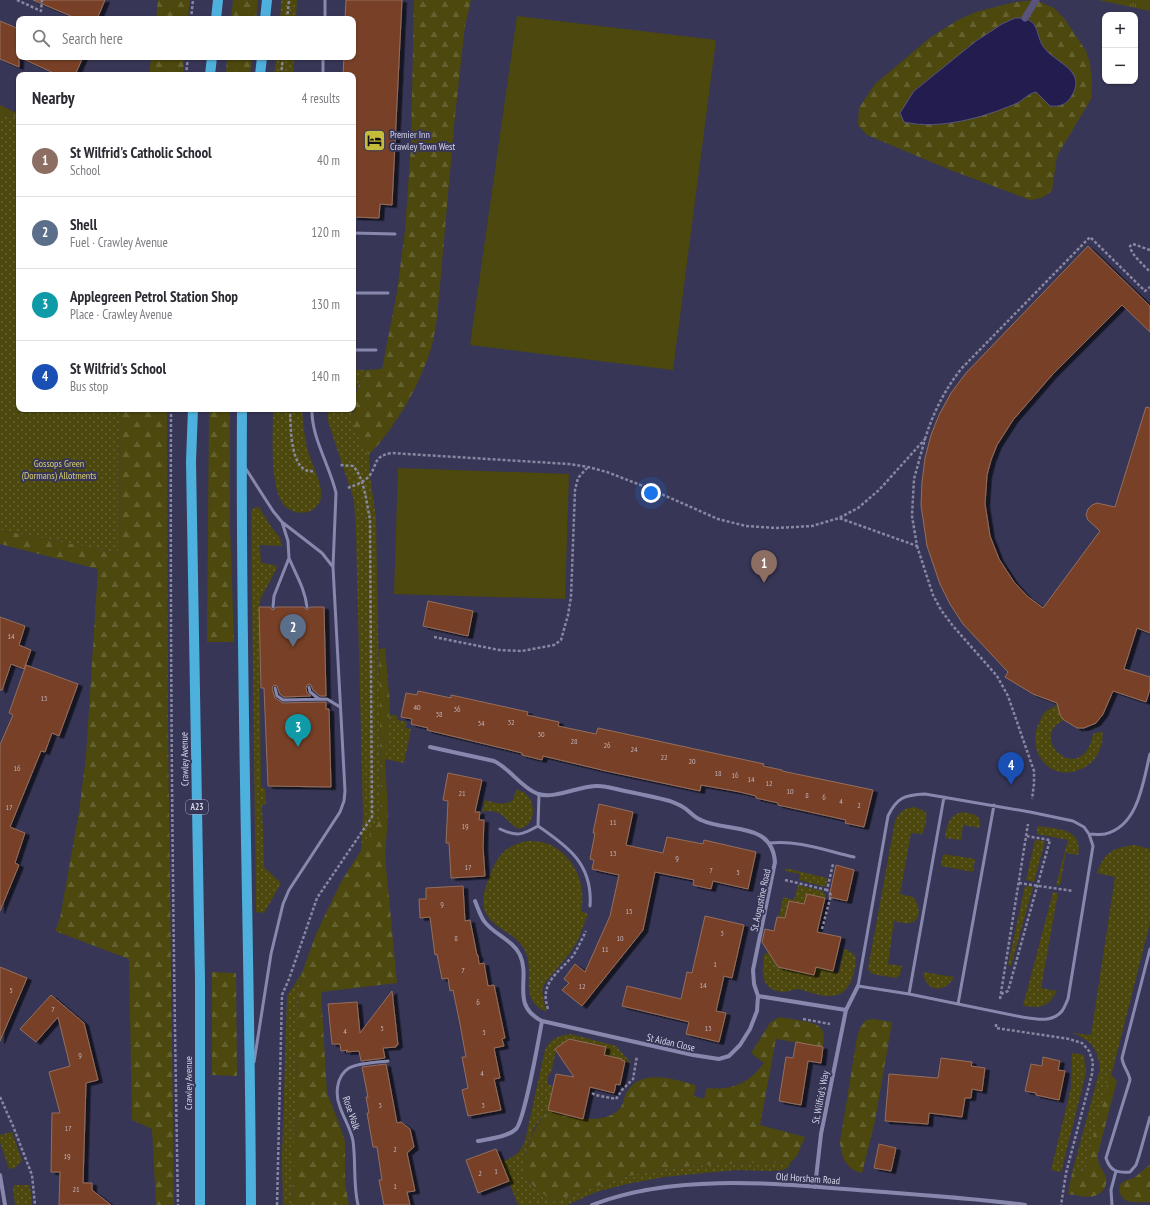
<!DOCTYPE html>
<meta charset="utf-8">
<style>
:root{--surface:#fff;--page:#f2f2f3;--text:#2b2b33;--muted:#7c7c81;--line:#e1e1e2;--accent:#b45309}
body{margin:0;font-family:"PT Sans Narrow",sans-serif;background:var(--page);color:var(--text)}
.controls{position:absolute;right:12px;top:12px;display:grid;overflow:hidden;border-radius:8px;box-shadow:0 1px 3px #0004}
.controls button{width:36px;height:36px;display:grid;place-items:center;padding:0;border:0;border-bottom:1px solid var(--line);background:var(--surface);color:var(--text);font:20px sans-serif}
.you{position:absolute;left:651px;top:493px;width:14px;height:14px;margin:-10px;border:3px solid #fff;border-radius:50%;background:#1a73e8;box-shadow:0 0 0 6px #1a73e833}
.badge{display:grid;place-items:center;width:26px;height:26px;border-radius:50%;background:var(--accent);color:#fff;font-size:13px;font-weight:700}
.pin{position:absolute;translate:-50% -33px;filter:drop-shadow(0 1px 2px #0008)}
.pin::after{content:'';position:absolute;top:21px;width:14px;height:12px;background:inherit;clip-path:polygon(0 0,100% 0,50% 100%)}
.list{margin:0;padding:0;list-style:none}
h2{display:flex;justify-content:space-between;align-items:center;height:52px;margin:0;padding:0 16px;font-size:17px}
h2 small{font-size:13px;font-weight:400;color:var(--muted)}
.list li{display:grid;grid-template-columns:26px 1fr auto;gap:12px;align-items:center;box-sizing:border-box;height:72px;padding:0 16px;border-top:1px solid var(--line)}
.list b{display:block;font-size:15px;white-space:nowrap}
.list p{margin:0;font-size:13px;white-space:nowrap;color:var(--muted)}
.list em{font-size:13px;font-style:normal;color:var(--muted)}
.icon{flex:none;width:22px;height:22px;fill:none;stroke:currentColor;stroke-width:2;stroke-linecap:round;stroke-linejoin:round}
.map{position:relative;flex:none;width:1150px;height:1205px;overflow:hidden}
.search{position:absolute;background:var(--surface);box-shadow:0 1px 3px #0004;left:16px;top:16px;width:340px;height:44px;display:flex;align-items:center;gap:10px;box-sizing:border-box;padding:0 14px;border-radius:8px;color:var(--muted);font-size:15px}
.panel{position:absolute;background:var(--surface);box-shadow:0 1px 3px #0004;left:16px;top:72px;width:340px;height:340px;border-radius:8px}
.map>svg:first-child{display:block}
</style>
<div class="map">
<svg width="1150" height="1205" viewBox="0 0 1150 1205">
<defs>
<pattern id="grass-dots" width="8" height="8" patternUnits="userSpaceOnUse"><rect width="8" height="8" fill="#4c480e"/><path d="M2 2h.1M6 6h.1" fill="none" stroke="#656231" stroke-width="1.8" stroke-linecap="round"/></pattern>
<pattern id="forest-firs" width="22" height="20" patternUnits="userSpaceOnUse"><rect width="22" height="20" fill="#4c480e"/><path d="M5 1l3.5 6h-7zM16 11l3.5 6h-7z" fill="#656231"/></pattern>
<pattern id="park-tufts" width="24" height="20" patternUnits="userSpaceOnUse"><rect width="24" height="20" fill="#4c480e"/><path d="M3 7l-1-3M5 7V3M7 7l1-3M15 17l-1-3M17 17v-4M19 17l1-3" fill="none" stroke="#656231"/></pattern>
<filter id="shadow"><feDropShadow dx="4.5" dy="2.5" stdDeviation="0" flood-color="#0009"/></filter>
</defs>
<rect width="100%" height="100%" fill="#373656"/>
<path fill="url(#grass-dots)" d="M281 0H297L296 19H280Z
M276 57H294L293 75H274Z
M0 114 19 118V409H119L118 553 0 530Z
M353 370H365L356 389 353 405Z
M273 409H302C303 422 304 435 307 448 310 460 324 487 321 498 316 518 288 517 280 499 270 477 273 434 273 409Z
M328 409H352L355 431 369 455 370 476 376 518 381 802 379 819 372 833 361 851 363 815 356 533 354 500 328 421Z
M259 507 272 528 280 538 282 546 260 545 261 563 275 565 277 568 261 598 259 607 261 787 265 789 266 805H262L264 867 281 883 264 913 256 912 251 512 253 508Z
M1060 704V713L1064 720C1025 738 1083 789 1093 734L1102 731C1104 740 1101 748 1096 757 1092 764 1084 768 1076 771 1046 780 1025 747 1040 721 1041 719 1042 715 1044 713 1048 709 1055 706 1060 704Z
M389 714 397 716V720L407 722 405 728 411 729 404 763 385 759Z
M516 790C536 791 540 825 519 829 505 823 504 807 482 812L485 800C495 803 504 806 513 800Z
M915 807 926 812C927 820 926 827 922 834L911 833 900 894 913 897C919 905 923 919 910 923 906 924 899 922 894 921L888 964 902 966 900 975 896 978 872 974 868 969 895 821C899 812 904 808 915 807Z
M962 812C973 814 982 814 980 828L963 825 961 840 945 838C947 826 948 816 962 812Z
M1037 826C1056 829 1084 828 1078 855L1066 853 1060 885H1056L1068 840 1037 834Z
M1035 840 1045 841 1034 882 1026 880Z
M527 841C534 841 541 841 548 844 574 854 587 885 581 911L588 914 578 940 570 953 545 983 542 990 546 1012C517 998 536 974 525 951 521 942 514 937 506 932 476 913 480 900 492 870 500 852 507 846 527 841Z
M1135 845 1150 849V923L1115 1061 1083 1174 1072 1173 1100 1069C1098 1048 1091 1040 1072 1033L1091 1035 1115 877 1097 873C1105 851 1113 848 1135 845Z
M943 854 975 859 973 872 941 866Z
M785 868 827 878 826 887 799 880 800 874 785 871Z
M798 885 822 891 826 895 822 908 819 897 807 894 804 904 789 901 785 918 779 917 783 897 794 900Z
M1025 886 1033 887 1011 966 1008 965Z
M1053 892 1058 893 1041 988 1057 991C1048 1008 1040 1008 1023 1006Z
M844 949 851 952 856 957C855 973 851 995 831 996 821 997 807 991 798 989 794 989 792 990 789 991 784 993 773 991 769 987 760 979 763 966 764 955L768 952 778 968 780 966 814 975 816 967 839 972Z
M923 972 954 977C945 994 925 992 923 972Z
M302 973 299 991 292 1205H283L282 1158 287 996Z
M571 1034 616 1046 631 1063 604 1055 606 1047 570 1039 555 1048 556 1051 551 1073H549L547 1084 553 1086 548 1110 534 1128 527 1147 525 1168V1177L532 1185 543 1192 553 1202C578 1193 603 1183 629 1176 682 1163 737 1164 791 1162L788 1168 783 1170 771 1171 736 1170 664 1177 627 1184 596 1192 567 1205H518L501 1162C515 1157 519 1154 525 1141L545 1050C550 1039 560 1035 571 1034Z
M1072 1053 1084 1055 1086 1073 1061 1172 1051 1170 1071 1088Z
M12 1132 22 1161C18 1165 15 1169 9 1169L0 1142V1135Z
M14 1185H30L32 1205H15L13 1188Z"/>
<path fill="url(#forest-firs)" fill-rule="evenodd" d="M158 0H190L188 19H156Z
M233 0H258L256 19H231Z
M414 0H471L465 26 455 116 437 319C435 329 434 339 431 349 418 388 397 425 369 455 364 447 358 438 355 430 349 409 356 390 365 370L382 369 397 292 405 230 411 144Z
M1035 0 1054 8 1064 18 1086 51 1090 63 1092 83 1091 99 1057 156 1052 191 1042 198 1030 200 948 169 867 135 858 125 859 108 875 84 931 37 958 20 976 12 1015 2ZM1015 18C1040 17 1034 32 1044 48 1049 56 1064 64 1071 70L1043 99 1036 92 1029 94 1017 103Z
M151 57H184L183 75H149Z
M227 57H252L250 75H226Z
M119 409H167L168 728 174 1205H156L152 1129 132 1120 129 959 55 931 60 918 79 812 86 756 98 569 0 544V530L118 553Z
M209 409H230V527L234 642H207Z
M385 648 390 704 385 759 388 815 385 856 397 983 321 992 327 1093 337 1118 345 1141V1184L349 1205H292L299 991 302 973 316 934 341 882 372 833 379 819 381 802 379 649Z
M212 972 236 973 237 1076 212 1075Z
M779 1017C789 1019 815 1021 821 1028 825 1033 824 1041 823 1047L776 1039 760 1125 805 1137 797 1156 791 1162C737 1164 682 1163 629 1176 603 1183 578 1193 553 1202 544 1193 533 1187 525 1177 524 1147 531 1133 548 1110 568 1114 587 1124 609 1116 626 1109 621 1101 628 1090 643 1068 676 1080 696 1085L694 1096 704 1099 707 1088C732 1091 749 1083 764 1063L751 1053 770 1023Z
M873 1019 892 1022 875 1121 862 1173C846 1170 841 1156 840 1142L857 1037 860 1028 866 1020Z
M1110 1074 1117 1081 1098 1153C1097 1166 1102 1166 1106 1177 1107 1181 1106 1185 1104 1189 1096 1201 1081 1196 1068 1194L1072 1173 1083 1174Z
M1150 1165V1202C1140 1202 1123 1205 1120 1193 1119 1190 1119 1187 1121 1184 1125 1179 1131 1180 1135 1177 1141 1173 1143 1169 1150 1165Z"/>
<path fill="url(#park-tufts)" d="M1098 0H1150V11Z
M0 105 19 114V118L0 114Z"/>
<path fill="#4c480e" d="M517 16 716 40 673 370 470 345Z
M398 468 569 474 565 599 394 594Z"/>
<path fill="#231d4f" stroke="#58547e" d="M1015 18C1043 17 1033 36 1046 50 1060 65 1087 72 1071 97 1066 105 1059 107 1050 106L1036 92C1027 94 1023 101 1015 104 982 118 939 130 904 122L900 113 914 91 976 41 1002 24Z"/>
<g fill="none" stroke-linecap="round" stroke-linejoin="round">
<path stroke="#58547e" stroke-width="7" d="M1025 18 1036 0"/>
</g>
<path fill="#784026" stroke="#946e5d" filter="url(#shadow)" d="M33 0H105L97 19H78Z
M346 0H402L392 205 380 204 379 218 353 217V75H343L344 57H353V19H345Z
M0 21 19 29V57H83L75 75H58L19 57V67L0 59Z
M1088 246 1150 306V332L1122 305 1052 375 1013 420 997 445 991 460 987 475 985 504 990 536 999 559 1014 582 1027 596 1043 608 1100 531 1088 520 1086 515 1088 509 1092 505 1097 503 1115 507 1146 407 1150 408V633L1137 628 1124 669 1150 677V689L1146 702 1113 691 1103 714 1096 723 1084 728H1077L1064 720 1060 715 1057 703 1033 694 1005 677 1008 672 963 624 950 604 940 584 927 546 921 505 922 482 925 458 931 435 939 415 951 393 966 373Z
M428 601 473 611 468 636 423 626Z
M259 607H270L271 609 273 610 276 607H304L307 610 310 607H324L326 696H320L313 690 311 685 310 684 307 685 306 688 307 693 311 696 284 697 280 694 277 686 274 685 272 688 275 698 283 703 326 702V709H329L331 787 268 786 264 688H261Z
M0 617 25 626 19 645 31 650 24 669 11 664 2 690H0Z
M26 665 78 684 59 736 52 733 45 752 41 751 10 827 25 833 15 863 19 865 0 911V745L13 715 9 713Z
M418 691 451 698V695L528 712 527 715 559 722 558 726 596 734 598 728 764 764 763 766 782 770V771L873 790 864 827 845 823 846 820 778 805V803L756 798V796L740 792 701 785 700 791 606 771 543 756 542 760 522 755V753L427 730 428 728 411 724 412 719 401 717 406 693 417 695Z
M448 773 482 780 475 812H480L479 820H484L483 847 485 876 451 878 449 843H446L448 801 443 800Z
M599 804 633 812 626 845 663 853 667 837 703 844 704 840 756 852 748 889 713 881 711 889 693 885 694 880 655 872 643 930 582 1006 562 990 569 983 564 979 575 964 585 972 610 916 619 875 592 869 594 860 590 859 595 833H593Z
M836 865 854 870 847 901 829 897Z
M463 886 465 921 470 920 477 955H478L479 964 484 963 488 986 494 985 505 1038 502 1039 504 1046 494 1048 500 1078 494 1079 501 1110 468 1116 462 1090 468 1088 462 1057H466L460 1024 453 990 450 991 448 978 442 979 437 954 435 955 430 917 420 918 419 899H426V888Z
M807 894 825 898 817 932 841 937 833 971 816 967 814 975 778 967 762 942 765 929 774 931 777 917 785 918 789 901 804 904Z
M705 916 744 925 732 978 724 976 716 1011 726 1013 719 1042 686 1034 689 1022 622 1006 627 986 681 999 687 972 692 973Z
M0 967 27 978 0 1041Z
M392 991 398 1045H396V1047L383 1048 385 1058 361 1061 359 1051 346 1052 348 1050 341 1051 340 1044H332L328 1004 357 1002 360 1033Z
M51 995 84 1023 98 1080 86 1083 83 1183H92V1190L111 1205H59L60 1172H51L52 1113H60L49 1072 70 1066 58 1017 36 1042 20 1029Z
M569 1039 606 1047 604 1055 622 1059 621 1060 625 1061 620 1085 616 1084 614 1093 590 1087 583 1119 548 1110 556 1074 574 1077 555 1049Z
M796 1042 823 1047 821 1063 808 1061 801 1105 779 1101 786 1057 793 1058Z
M1043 1057 1060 1061 1058 1070 1065 1071 1059 1100 1036 1095V1093L1025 1091 1031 1064 1042 1066Z
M941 1058 972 1062 971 1066 985 1068 982 1091 972 1089 971 1098H965L962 1117 929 1113 928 1124 885 1121 889 1074 938 1078Z
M386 1064 397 1123 401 1122 410 1129 414 1147 407 1153 415 1191 407 1192 410 1205H384L379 1180H382L377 1147H373L367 1113H369L366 1097H368L362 1067Z
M879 1144 896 1148 891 1171 874 1168Z
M496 1149 509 1181 478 1193 466 1160Z"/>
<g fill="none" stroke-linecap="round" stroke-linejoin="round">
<path stroke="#8887a1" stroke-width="2.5" stroke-dasharray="3 2" stroke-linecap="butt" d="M17 0 41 11 42 0
M191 19 193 0
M287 19 289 0
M186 75 188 57
M281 75 283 57
M1150 250 1133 244 1130 246C1131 255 1144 265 1150 272
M171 409C170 674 173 940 178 1205
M290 409C291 425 289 476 315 471
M925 439C933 413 944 391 961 369L1090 237 1145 291 1150 287
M348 488C355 485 365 482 370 475 378 463 373 457 391 453L569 464 588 467 607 472 643 486 718 519 746 526 776 528 812 526 839 518 858 508 879 490 925 439 914 479 912 516 917 546 839 518
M917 546 933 595 941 610 953 626 997 676 1008 696 1034 771V784L1032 799
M434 637 499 650 522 651 554 645 561 640 568 615 571 597 575 490 578 478 587 468
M785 880 827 890
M1019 883 1073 891
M822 929 831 895 827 890 833 864
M1001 994 1008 991 1050 840 1026 836
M1000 999 1028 824
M548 1009C539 983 558 973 573 956 578 948 582 939 586 931
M803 1019 830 1024
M996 1024V1028L1069 1039 1082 1043 1089 1051 1093 1062 1092 1074 1066 1173 1061 1205
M592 1093 595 1095 616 1099 622 1090 633 1079 637 1056
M0 1097 13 1126 32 1175 35 1205
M277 1205 282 995 289 979 317 898 372 817 370 519C366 502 365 479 353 466L340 465"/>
<path stroke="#8888ae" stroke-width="3" d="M325 19V0
M323 75V57
M353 233 395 234
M353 293H388
M353 350H376
M312 409C311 437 330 466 336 493L333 567
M246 469 273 511 282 522 322 553 333 567 345 791 344 801 340 812 289 890 283 904 271 954 254 1062
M289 558C296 575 305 589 307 607
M273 607 274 596 289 558 288 541 282 522
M309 687 310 692 319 699
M275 688 277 696 283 700 327 699 340 707
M925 794 1030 812 1073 821 1084 827 1089 834 1093 846 1068 999C1066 1003 1065 1007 1062 1011 1053 1023 1035 1019 1022 1017L909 994 858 986 888 816C897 797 905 795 925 794Z
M538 826C569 847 593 865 590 906
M500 829C517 837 522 835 538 826L539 794
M1089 834C1094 834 1100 835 1105 834 1139 826 1143 781 1150 754
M770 843C798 840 827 851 854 857
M1150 949 1122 1058C1123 1067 1129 1072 1130 1080L1106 1158C1110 1171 1117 1173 1130 1172L1136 1165 1139 1156 1150 1117
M909 994 944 797
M958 1004 994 805
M358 1205C353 1184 356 1162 353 1141 351 1129 344 1119 340 1107 335 1095 336 1076 349 1068 357 1063 377 1062 388 1061
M1112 1205 1111 1190 1116 1171"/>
<path stroke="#8888ae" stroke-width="4" d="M430 747 494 761C511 769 520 787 538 794 554 799 577 787 595 786 605 785 615 789 625 791 640 794 655 797 670 801 675 803 681 805 686 809 691 813 695 818 701 820 728 833 772 821 775 862L753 970 754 984 758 996 846 1010
M475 901C478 908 480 915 484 921 493 934 513 940 520 955 531 979 510 1005 542 1021
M478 1141C488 1139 508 1137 516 1129 524 1121 539 1038 542 1021L693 1055 719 1059 729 1056 740 1045 750 1029 757 1011 758 996
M0 1175 5 1205
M815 1187 821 1134 846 1010 858 986
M592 1205C675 1172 783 1184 871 1191 922 1195 974 1198 1025 1205"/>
<path stroke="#4eb0dc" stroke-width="10" d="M216 19 218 0
M265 19 267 0
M210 75 212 57
M260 75 262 57
M193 409 191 461 200 980V1205
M242 409C240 674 250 940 251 1205"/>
</g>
<defs>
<symbol id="hotel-square" viewBox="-11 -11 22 22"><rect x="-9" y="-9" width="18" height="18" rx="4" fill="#c6bc3c" stroke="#373656"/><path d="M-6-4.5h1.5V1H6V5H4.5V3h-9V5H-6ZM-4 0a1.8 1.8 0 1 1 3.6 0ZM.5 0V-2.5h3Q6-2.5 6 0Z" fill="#111"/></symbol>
</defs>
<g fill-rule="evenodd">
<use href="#hotel-square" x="362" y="128" width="25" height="25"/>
</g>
<g text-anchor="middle" stroke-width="4" stroke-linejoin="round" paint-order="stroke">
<g font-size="8" fill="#beb0b9">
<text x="11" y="639">14</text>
<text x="44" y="701">15</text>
<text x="417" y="710">40</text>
<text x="457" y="712">36</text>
<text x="439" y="717">38</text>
<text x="511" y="725">32</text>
<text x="481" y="726">34</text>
<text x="541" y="737">30</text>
<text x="574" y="744">28</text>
<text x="607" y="748">26</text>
<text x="634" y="752">24</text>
<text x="664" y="760">22</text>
<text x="692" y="764">20</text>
<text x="17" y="771">16</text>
<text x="718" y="776">18</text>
<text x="735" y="778">16</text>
<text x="751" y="782">14</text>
<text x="769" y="786">12</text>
<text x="790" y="794">10</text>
<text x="462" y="796">21</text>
<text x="807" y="798">8</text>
<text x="824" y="800">6</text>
<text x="841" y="804">4</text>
<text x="859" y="808">2</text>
<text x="9" y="810">17</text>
<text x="613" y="825">11</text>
<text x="465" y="829">19</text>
<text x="613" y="856">13</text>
<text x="677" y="861">9</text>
<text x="468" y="870">17</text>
<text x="711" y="873">7</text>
<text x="738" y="875">5</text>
<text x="442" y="907">9</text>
<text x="629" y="914">15</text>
<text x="722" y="936">3</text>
<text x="456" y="941">8</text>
<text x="620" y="941">10</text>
<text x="605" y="952">11</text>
<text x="715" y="967">1</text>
<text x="463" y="973">7</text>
<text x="703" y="988">14</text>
<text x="582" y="989">12</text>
<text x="11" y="993">5</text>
<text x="478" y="1005">6</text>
<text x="53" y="1012">7</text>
<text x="382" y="1031">5</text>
<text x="708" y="1031">13</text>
<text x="345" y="1034">4</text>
<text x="484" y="1035">5</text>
<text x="80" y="1058">9</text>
<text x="482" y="1076">4</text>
<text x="380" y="1108">3</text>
<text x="483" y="1108">3</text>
<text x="68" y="1131">17</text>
<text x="395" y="1152">2</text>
<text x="67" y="1159">19</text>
<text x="496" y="1174">1</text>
<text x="480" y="1176">2</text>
<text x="395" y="1189">1</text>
<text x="76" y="1192">21</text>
</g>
<rect fill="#373656" stroke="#a6a5be" stroke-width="1" x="186" y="800" width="22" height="14" rx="3"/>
<g font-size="9" font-weight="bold" fill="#d5d5ea">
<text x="197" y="810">A23</text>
</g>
<g font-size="10" fill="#d5d5ea" stroke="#373656" text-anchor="start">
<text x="390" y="138">Premier Inn<tspan x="390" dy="12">Crawley Town West</tspan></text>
</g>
<g font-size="10" fill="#d6ce70" stroke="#373656">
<text x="59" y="467">Gossops Green<tspan x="59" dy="12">(Dormans) Allotments</tspan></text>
</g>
<g font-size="10" fill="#d5d5ea" stroke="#373656">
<text transform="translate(184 759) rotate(-91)" y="4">Crawley Avenue</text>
<text transform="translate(760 900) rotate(-78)" y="4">St. Augustine Road</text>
<text transform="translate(671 1042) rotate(13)" y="4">St Aidan Close</text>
<text transform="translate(188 1083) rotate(-90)" y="4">Crawley Avenue</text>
<text transform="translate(820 1097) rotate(-79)" y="4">St. Wilfrid's Way</text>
<text transform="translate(352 1113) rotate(71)" y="4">Rose Walk</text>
<text transform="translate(808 1178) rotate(4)" y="4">Old Horsham Road</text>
</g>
</g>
</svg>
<div class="controls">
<button>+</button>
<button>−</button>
</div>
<div class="you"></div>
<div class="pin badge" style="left:764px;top:583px;background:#8d6e63">1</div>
<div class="pin badge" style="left:293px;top:647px;background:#5c6f8a">2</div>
<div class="pin badge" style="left:298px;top:747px;background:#0f9aa8">3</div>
<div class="pin badge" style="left:1011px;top:785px;background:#1a4fb4">4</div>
<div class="search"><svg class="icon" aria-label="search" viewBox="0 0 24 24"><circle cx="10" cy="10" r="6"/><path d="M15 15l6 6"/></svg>Search here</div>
<section class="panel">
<h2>Nearby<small>4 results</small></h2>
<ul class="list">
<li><span class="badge" style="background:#8d6e63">1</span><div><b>St Wilfrid's Catholic School</b><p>School</p></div><em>40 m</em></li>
<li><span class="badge" style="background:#5c6f8a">2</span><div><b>Shell</b><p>Fuel · Crawley Avenue</p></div><em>120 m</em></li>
<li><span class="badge" style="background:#0f9aa8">3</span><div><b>Applegreen Petrol Station Shop</b><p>Place · Crawley Avenue</p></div><em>130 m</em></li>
<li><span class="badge" style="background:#1a4fb4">4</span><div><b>St Wilfrid's School</b><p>Bus stop</p></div><em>140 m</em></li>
</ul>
</section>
</div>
